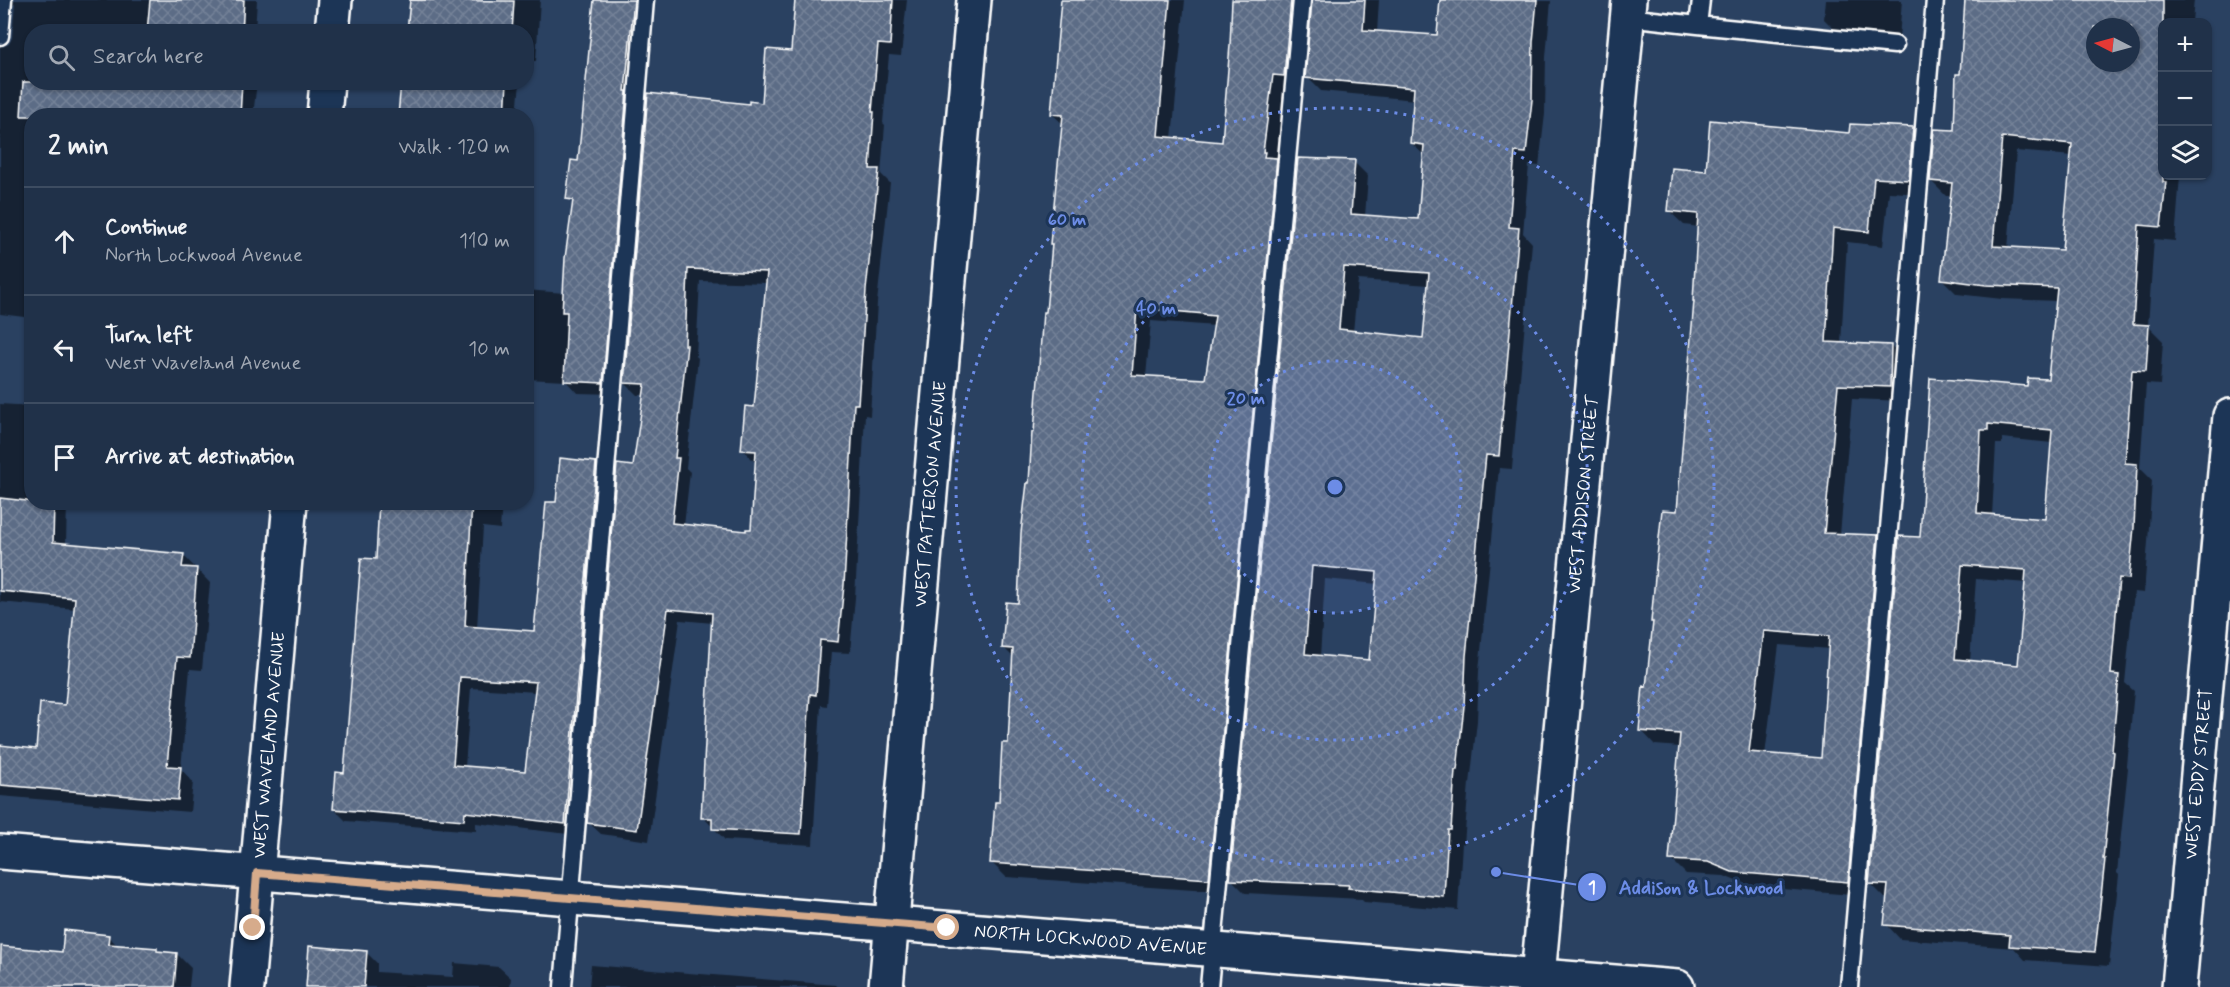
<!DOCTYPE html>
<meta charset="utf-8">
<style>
:root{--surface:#203149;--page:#2d3d53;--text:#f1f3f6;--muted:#a2a9b4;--line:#3d4c61}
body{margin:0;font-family:Mynerve,sans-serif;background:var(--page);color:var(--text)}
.controls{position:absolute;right:18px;top:18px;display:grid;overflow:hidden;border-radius:12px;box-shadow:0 2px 4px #0004}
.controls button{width:54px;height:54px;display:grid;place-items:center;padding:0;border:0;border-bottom:2px solid var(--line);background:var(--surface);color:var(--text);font:30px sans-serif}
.compass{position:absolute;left:2086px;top:18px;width:54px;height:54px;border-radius:50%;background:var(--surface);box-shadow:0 2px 4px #0004;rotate:276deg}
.stop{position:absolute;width:18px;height:18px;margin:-14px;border:4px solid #d6ab8b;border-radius:50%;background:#fff}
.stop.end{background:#d6ab8b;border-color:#fff;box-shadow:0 2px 6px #0008}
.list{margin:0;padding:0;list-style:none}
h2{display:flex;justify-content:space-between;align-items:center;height:78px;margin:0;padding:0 24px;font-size:26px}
h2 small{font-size:20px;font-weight:400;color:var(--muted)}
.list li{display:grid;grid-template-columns:39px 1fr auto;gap:18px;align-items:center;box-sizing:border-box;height:108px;padding:0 24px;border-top:2px solid var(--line)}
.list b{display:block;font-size:22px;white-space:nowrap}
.list p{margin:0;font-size:20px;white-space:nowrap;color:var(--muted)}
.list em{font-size:20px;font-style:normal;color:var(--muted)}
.icon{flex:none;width:33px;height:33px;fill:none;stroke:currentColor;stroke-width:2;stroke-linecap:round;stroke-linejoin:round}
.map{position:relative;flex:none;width:2230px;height:987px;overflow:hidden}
.search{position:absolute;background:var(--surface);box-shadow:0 2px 4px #0004;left:24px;top:24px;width:510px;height:66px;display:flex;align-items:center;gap:15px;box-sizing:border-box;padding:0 21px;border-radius:24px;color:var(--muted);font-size:22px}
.panel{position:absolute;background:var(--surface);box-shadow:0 2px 4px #0004;left:24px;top:108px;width:510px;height:402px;border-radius:24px}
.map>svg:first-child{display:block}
</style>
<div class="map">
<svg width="2230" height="987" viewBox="0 0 2230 987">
<defs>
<pattern id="building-cross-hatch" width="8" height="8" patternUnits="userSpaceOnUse" patternTransform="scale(1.5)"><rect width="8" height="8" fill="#5b6c86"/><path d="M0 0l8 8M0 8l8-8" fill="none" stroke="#748298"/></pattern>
</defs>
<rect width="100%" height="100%" fill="#2a4161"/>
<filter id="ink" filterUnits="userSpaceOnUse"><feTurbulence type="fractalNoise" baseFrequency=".0167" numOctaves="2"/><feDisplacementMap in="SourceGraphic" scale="12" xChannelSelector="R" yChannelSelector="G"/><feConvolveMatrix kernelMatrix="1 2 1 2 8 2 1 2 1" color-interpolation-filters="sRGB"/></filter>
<g filter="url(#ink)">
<path fill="#0007" fill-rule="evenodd" d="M0 0H257L255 32H32V82H257L253 116H32V318L0 314ZM15 3 12 38 9 44 2 47 7 7Z
M411 0H540L536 61H526V32H409Z
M596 0H644L614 394 577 393 566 381 526 379V290L565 293Z
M797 0H907L901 56 889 55 883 123 885 125 881 174 890 183 877 303 870 416 865 415 855 598 850 653 831 652 827 706 821 705 813 845 725 840 703 817 713 623 680 620 649 841 601 834 589 823 645 395H637L625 383 750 106 763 104 793 53ZM700 281 767 283 756 408 742 449 754 461H757L753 531 747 532 684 526 690 472 686 468 698 358 696 356Z
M1063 0H1185L1172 139 1223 144 1232 45 1233 0H1379L1377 33 1438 37 1442 0 1551 1 1546 57 1545 114 1539 166 1529 165 1523 233 1532 243 1512 469 1499 468 1479 671 1477 721 1470 784 1469 783 1464 844 1462 843 1458 910 1364 902 1361 899 1245 893 1231 879 1354 162 1368 176 1365 217 1419 221 1425 156 1411 143 1415 100 1321 91 1307 77 1314 4 1307 7 1286 88 1277 160 1290 173 1222 892 1006 877 992 863 1009 745 1014 658 1003 647 1019 605 1064 125 1052 114ZM1358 280 1429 285 1424 339 1353 332ZM1151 321 1215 326 1207 381 1146 377ZM1325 579 1378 584 1370 661 1320 657Z
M1826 0H1902L1899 39 1839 34 1824 19Z
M1967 0H2194L2192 22H2162V176H2180L2175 241 2154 239 2148 326 2163 341 2160 385 2146 384 2140 468 2152 480 2148 542 2144 593 2134 592 2125 683 2134 691 2127 766 2128 768 2117 873 2119 875 2109 966 2025 960 2014 948 1900 939 1886 924 1888 898H1885L1870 883 1922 539 1931 380 2029 388 2050 381 2057 301 2002 299 1957 294 1942 279 1952 196H1946L1931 181 1955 131ZM2095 27H2131V63H2095ZM2016 151 2072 156 2064 252 2008 249ZM2002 438 2052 443 2046 521 1992 516 1996 444H2002ZM1976 579 2027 583 2019 667 1970 662Z
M402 82H520L517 116H400Z
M1913 129 1927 143 1923 194 1889 192 1883 246 1847 242 1841 344 1891 346 1906 361 1904 401 1852 399 1840 535 1877 537 1892 551 1862 896 1748 886 1724 876 1686 874 1671 859 1680 747 1655 745 1641 730 1679 513 1696 302 1699 227 1684 225 1669 211 1707 173 1850 135ZM1779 645 1830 649 1822 760 1765 755Z
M0 404 32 406V502H67L66 545 183 555 210 583 202 670 190 669 181 769 193 782 190 812 0 796V746L37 750 66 706 75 609 0 602Z
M595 463 607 475 576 835 476 823V831L346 821 334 809 345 774 377 561 380 502H502L500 529 483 527 477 629 535 633 547 501 557 503ZM471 688 536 692 526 772 465 767Z
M108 936 118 946 157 949 160 953 177 954 191 968 189 987H0V947L63 953Z
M366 952 377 963V972L453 977 454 963 499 967 511 978 510 987H308Z
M591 965 836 985 838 987H589Z"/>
<path fill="url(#building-cross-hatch)" stroke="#fff" stroke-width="1.5" fill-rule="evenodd" d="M150 0H244L242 32H147Z
M410 0 514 1 512 32H407Z
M594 0H634L625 91H627L603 383 564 381 567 312H562L565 258 573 200 566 199 571 160 578 161Z
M795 0H893L890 45 878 44 872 112H874L870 169H879L866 290 858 404H854L844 585 838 642 820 640 816 695 810 694 801 834 712 829V818H701L712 613 668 609 637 830 587 823 617 464 633 466 645 384 624 383 648 93 749 104V101L762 103 766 49 791 51ZM688 269 767 272 754 407 745 406 741 450 756 451 751 529H746V531L672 523 679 458H675L687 345H685Z
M1061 0H1170L1158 136 1222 142 1230 45 1232 0H1291L1284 76 1273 75 1263 152H1265L1264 157 1277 158 1209 879 990 863 995 802H999L1002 743H1008L1013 649 1002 648 1006 602 1018 603 1021 533 1027 483H1029L1032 432H1034L1043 312H1046L1052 244H1050L1063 115 1051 114ZM1137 308 1205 314V315L1215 316 1205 379 1132 375Z
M1312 0H1365L1363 30 1437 35 1440 0H1537L1533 42 1532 100 1526 153 1515 152 1509 227 1519 228 1499 456 1486 455 1466 656 1464 706 1457 770H1455L1451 830H1448L1444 897 1348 888 1349 885 1230 880 1298 158 1355 160 1351 214 1418 219 1424 145 1410 143 1414 88 1305 78ZM1344 267 1429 273 1423 338 1339 329ZM1312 566 1377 572 1369 660 1305 654Z
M1965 0H2163V182H2166L2161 227 2139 225 2133 324 2149 325 2146 371 2132 370 2125 463 2137 464 2134 527 2129 579 2119 578 2111 674 2119 675 2112 751 2114 752 2103 859H2105L2095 952 2009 946 2010 935 1884 925 1888 885 1869 884 1899 536 1920 537 1930 378 2027 386 2028 378 2048 379 2057 288 1986 285 1941 279 1952 183 1930 181 1934 129 1954 130 1956 74H1960ZM2095 27H2131V63H2095ZM2002 137 2072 144 2062 250 1993 246ZM1988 424 2052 430 2045 519 1977 513 1981 430H1988ZM1962 565 2026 570 2018 665 1955 659Z
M23 82H242L240 116H21Z
M401 82H507L505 116H398Z
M1710 120 1849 133 1850 124 1913 127 1909 180 1874 178 1869 232 1833 228 1826 342 1891 345 1890 387 1838 385 1824 533 1878 535 1848 882 1732 872 1708 862 1669 860 1680 734 1639 731 1643 686 1646 687 1653 622H1651L1656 566 1662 510 1677 511 1694 301H1693L1698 214 1668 211 1672 168 1706 171ZM1764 631 1829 636 1821 758 1749 752Z
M560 458 596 462 565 824 465 812 464 820 333 809 336 772 344 773 361 558 376 559 379 502H472L465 626 534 631 546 502H556ZM460 677 536 682 525 771 453 765Z
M0 498 54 504 53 542 184 554 182 567 197 568 190 658 177 657 167 766 181 767 178 800 0 785V745L36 749 40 703 65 705 75 598 0 591Z
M64 930 109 935 108 944 157 948V951L177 953 174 987H0L1 946 62 952Z
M309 946 367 951 364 987H306Z"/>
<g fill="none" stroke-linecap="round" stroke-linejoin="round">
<defs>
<path id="service" d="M1627 17 1698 25 1701 0
M1698 25 1895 45
M0 36 3 0
M563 987 645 0
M1209 987 1302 0
M1849 987 1935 0"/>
<g id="minor">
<path d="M332 32 335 0"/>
<path d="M324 116 327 82"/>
<path id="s1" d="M0 852 1677 987"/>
<path id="s2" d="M247 987 290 502"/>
<path id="s3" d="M886 987 974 0"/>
<path id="s4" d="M2179 987 2230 416"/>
</g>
<g id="tertiary">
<path id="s5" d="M1537 987 1629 0"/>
</g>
</defs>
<use href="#service" stroke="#fff" stroke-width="21"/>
<use href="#minor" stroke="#fff" stroke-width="38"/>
<use href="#tertiary" stroke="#fff" stroke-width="38"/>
<use href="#service" stroke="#1d3557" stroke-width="16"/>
<use href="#minor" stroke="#1d3557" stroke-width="33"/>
<use href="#tertiary" stroke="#1d3557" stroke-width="33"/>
</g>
</g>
<g fill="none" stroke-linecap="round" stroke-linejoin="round" filter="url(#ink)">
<path stroke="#d6ab8b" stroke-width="8" d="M253 928 257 873 947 928"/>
</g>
<circle cx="1335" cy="487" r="126" fill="#6c8ce6" fill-opacity=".12"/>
<g fill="none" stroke="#6c8ce6" stroke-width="3" stroke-dasharray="3 6">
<circle cx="1335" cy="487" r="126"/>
<circle cx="1335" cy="487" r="253"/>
<circle cx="1335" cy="487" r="379"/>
</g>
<g text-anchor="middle" stroke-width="6" stroke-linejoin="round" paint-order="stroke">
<g font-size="18" fill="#fff" stroke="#1d3557">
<text dy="6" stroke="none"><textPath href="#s5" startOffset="495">WEST ADDISON STREET</textPath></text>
<text dy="6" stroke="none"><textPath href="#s3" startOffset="495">WEST PATTERSON AVENUE</textPath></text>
<text dy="6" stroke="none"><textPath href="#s2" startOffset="243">WEST WAVELAND AVENUE</textPath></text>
<text dy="6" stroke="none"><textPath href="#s4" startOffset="214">WEST EDDY STREET</textPath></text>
<text dy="6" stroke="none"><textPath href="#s1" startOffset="1094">NORTH LOCKWOOD AVENUE</textPath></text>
</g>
</g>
<circle cx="1335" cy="487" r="9" fill="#6c8ce6" stroke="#1d3557" stroke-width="3"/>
<g font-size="18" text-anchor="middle" font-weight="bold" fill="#6c8ce6" stroke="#1d3557" stroke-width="6" stroke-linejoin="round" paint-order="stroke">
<text x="1067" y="225">60 m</text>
<text x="1156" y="314">40 m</text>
<text x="1246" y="404">20 m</text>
</g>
<path fill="none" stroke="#6c8ce6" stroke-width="2" d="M1496 872L1592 887"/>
<g fill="#6c8ce6" stroke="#1d3557" stroke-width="2">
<circle cx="1496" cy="872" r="6"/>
<circle cx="1592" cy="887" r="15"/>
</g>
<g font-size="18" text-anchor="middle" font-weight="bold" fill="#fff">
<text x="1592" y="893">1</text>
</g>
<g font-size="20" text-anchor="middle" font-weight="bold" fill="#6c8ce6" stroke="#1d3557" stroke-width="6" stroke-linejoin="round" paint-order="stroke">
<text x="1701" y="894">Addison &amp; Lockwood</text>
</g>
</svg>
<div class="controls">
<button>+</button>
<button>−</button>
<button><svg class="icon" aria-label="layers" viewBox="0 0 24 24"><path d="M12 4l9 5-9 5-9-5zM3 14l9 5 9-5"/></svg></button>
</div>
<svg class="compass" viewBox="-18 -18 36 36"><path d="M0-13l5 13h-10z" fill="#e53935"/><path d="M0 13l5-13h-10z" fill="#a2a9b4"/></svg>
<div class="stop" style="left:947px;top:928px"></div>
<div class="stop end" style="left:253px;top:928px"></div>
<div class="search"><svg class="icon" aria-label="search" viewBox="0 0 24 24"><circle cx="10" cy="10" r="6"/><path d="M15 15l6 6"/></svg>Search here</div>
<section class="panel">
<h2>2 min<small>Walk · 120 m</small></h2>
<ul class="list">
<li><svg class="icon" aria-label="ahead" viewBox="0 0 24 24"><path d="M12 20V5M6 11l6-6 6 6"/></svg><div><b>Continue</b><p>North Lockwood Avenue</p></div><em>110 m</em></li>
<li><svg class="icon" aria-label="left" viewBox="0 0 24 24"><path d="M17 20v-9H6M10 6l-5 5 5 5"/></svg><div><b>Turn left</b><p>West Waveland Avenue</p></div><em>10 m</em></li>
<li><svg class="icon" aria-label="arrive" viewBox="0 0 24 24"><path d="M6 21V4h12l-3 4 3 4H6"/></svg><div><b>Arrive at destination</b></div></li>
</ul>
</section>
</div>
